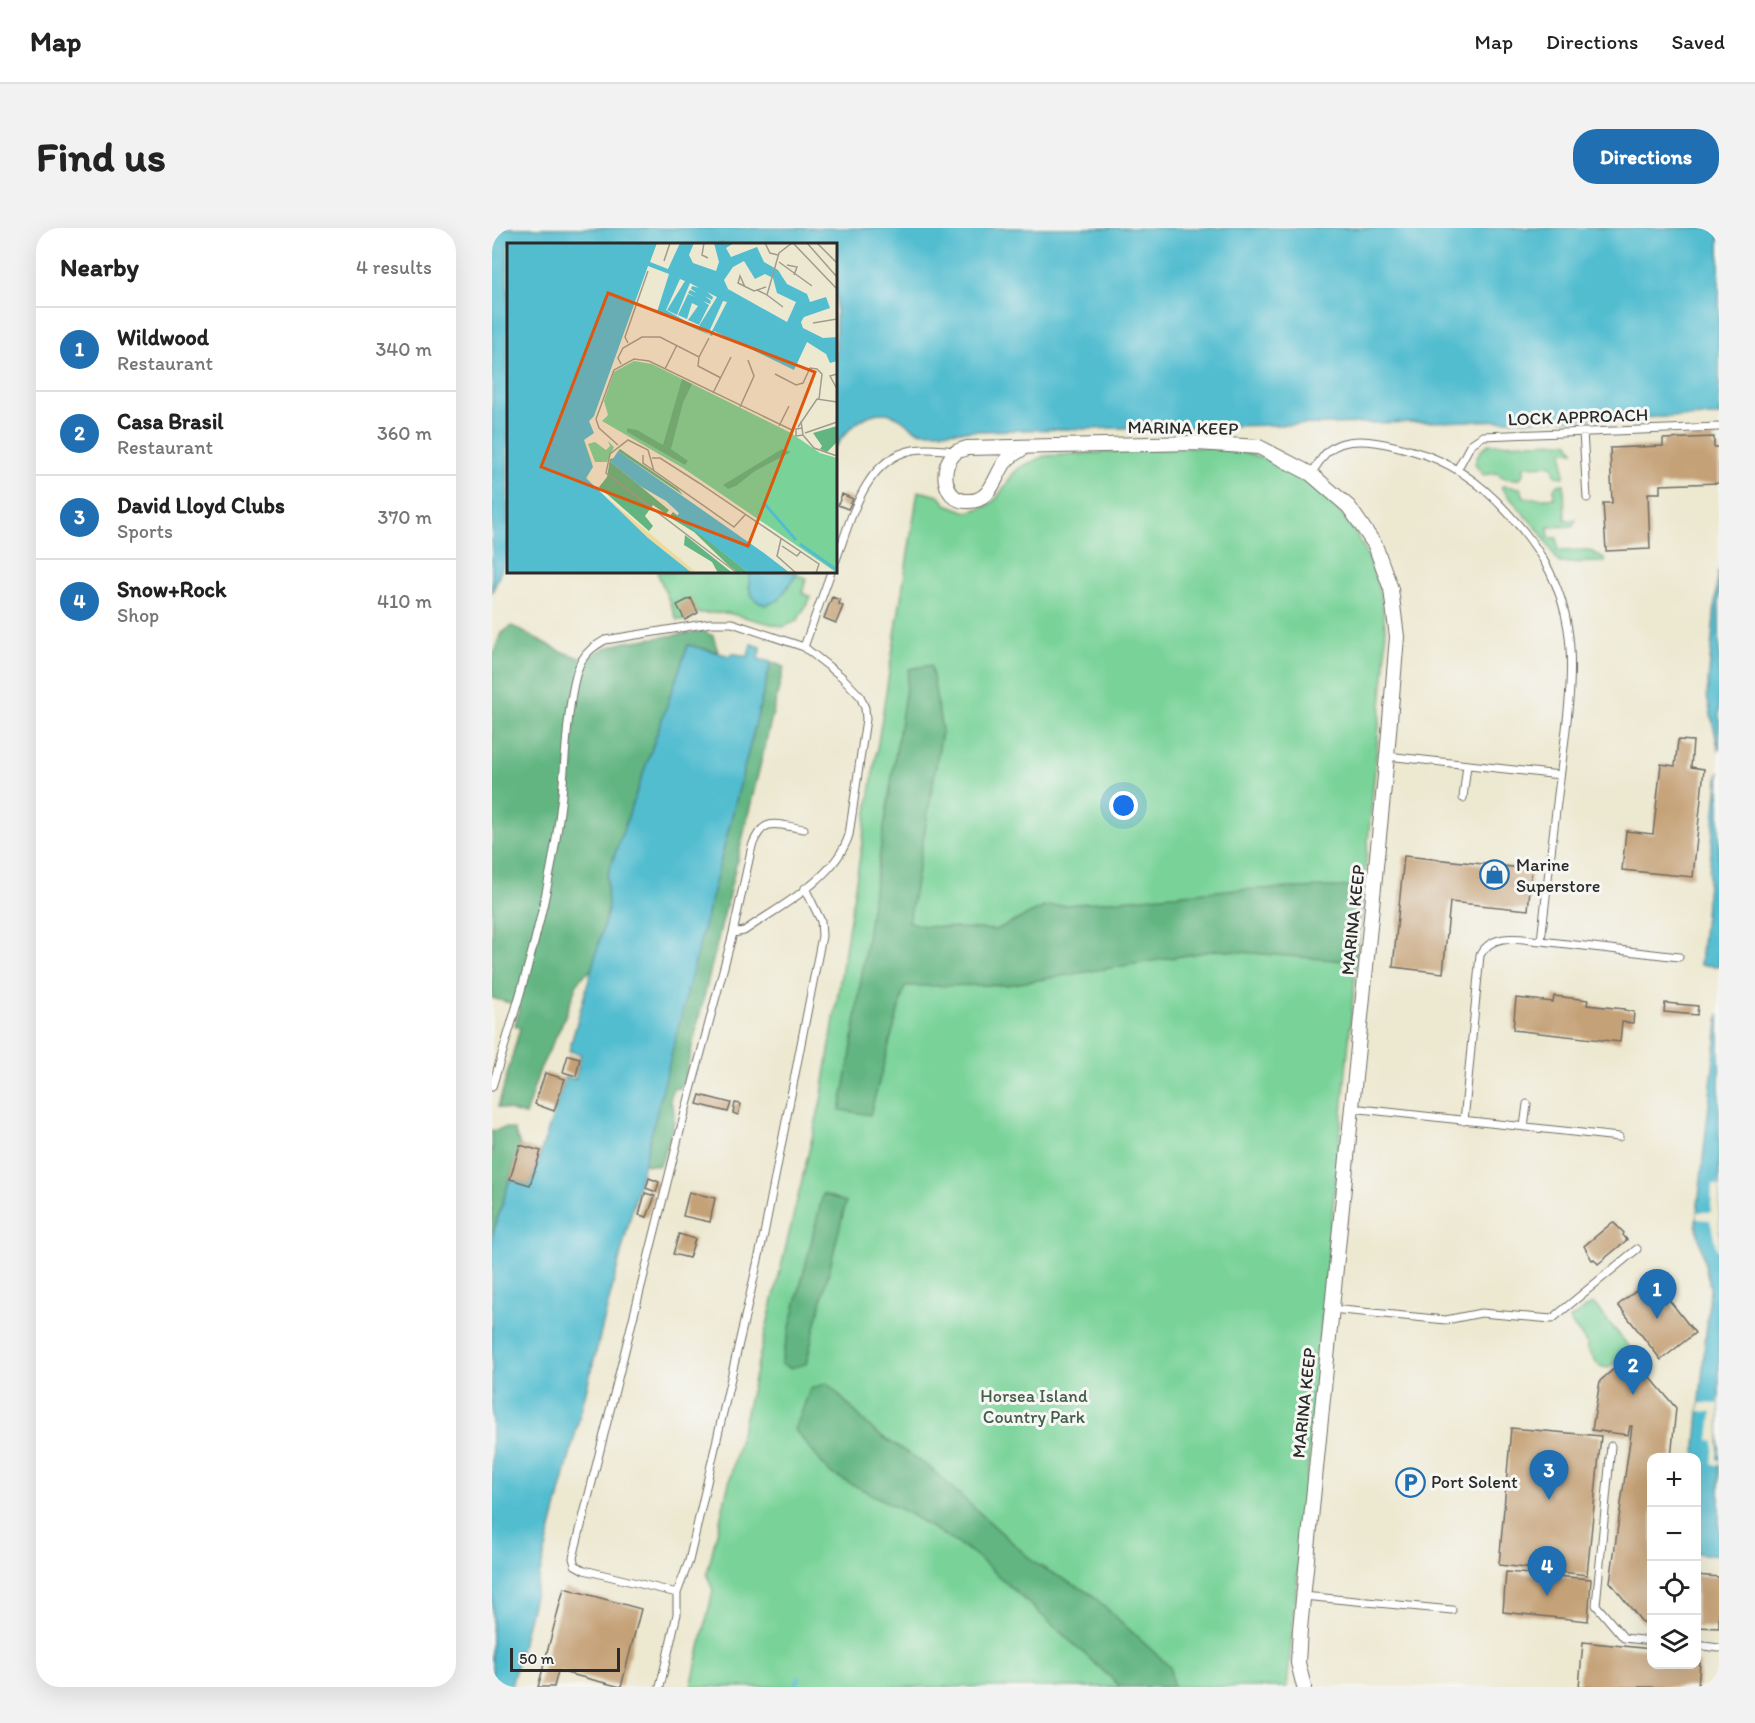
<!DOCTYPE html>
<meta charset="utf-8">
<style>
:root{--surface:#fff;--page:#f2f2f2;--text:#222;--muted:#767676;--line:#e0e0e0;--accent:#1f6fb2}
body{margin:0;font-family:Itim,sans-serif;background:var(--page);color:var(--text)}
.controls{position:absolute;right:18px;bottom:18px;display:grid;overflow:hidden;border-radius:12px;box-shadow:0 6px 24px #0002}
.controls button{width:54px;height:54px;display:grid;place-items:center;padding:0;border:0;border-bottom:2px solid var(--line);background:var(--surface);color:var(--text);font:30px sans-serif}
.scale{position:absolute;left:18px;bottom:15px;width:110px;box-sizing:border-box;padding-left:6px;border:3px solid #2b2b2b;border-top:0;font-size:16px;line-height:21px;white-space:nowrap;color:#2b2b2b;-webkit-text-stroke:4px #f6f6f2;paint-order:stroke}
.you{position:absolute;left:632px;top:578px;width:21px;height:21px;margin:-15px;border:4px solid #fff;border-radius:50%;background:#1a73e8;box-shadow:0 0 0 9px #1a73e833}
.badge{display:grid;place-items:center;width:39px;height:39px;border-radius:50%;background:var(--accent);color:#fff;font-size:20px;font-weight:700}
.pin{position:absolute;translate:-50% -50px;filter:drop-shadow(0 2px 3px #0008)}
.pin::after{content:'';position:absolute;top:32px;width:21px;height:18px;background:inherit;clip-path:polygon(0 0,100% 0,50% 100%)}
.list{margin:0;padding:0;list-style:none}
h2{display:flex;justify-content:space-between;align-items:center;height:78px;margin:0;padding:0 24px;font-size:26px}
h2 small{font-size:20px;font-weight:400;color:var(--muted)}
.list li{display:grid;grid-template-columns:39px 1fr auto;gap:18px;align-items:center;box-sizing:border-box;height:84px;padding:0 24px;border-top:2px solid var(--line)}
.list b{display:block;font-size:22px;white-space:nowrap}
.list p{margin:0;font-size:20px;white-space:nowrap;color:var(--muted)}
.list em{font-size:20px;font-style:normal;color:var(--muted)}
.icon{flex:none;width:33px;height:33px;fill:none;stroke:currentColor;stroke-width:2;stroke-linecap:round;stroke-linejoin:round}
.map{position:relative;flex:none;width:1227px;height:1459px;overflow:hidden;border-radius:24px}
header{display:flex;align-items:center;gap:36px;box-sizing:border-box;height:84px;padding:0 30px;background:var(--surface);border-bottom:2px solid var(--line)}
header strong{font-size:28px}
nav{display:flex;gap:33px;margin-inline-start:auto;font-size:21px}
.intro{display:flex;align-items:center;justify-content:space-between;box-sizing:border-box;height:144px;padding:0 36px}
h1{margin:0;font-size:42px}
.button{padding:15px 27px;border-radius:24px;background:var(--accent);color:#fff;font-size:21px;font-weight:700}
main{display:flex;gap:36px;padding:0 36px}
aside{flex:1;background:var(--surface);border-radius:24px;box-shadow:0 6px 24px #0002}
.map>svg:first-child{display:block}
</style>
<header>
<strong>Map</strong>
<nav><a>Map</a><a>Directions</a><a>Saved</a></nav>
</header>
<div class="intro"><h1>Find us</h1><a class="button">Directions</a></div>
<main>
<aside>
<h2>Nearby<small>4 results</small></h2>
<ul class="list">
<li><span class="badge">1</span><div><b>Wildwood</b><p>Restaurant</p></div><em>340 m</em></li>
<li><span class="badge">2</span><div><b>Casa Brasil</b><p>Restaurant</p></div><em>360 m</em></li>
<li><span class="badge">3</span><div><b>David Lloyd Clubs</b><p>Sports</p></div><em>370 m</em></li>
<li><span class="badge">4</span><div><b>Snow+Rock</b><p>Shop</p></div><em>410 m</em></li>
</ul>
</aside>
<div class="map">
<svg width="1227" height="1459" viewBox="0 0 1227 1459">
<rect width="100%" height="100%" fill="#f6f6f2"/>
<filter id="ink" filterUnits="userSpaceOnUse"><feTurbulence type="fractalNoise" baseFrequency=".0167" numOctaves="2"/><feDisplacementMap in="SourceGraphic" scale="12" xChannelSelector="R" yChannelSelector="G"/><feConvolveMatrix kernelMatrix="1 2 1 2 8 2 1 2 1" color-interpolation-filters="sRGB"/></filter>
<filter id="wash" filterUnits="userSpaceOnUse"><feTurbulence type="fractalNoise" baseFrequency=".008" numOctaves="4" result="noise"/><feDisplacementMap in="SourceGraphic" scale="24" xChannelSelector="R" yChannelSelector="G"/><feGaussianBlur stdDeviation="1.35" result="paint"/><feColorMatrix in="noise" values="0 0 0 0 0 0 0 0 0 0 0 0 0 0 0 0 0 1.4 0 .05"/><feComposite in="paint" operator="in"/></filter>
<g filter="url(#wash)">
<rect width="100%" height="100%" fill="#ede8d0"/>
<path fill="#79d399" stroke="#527f62" stroke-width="1.5" d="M1076 214 1082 223H1071L1072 249 1064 248 1060 237 1032 238V245L1027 251C1016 251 1012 251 1004 245L991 247 983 236C985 227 989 220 997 216Z
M695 219C715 220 735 220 754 225 852 251 900 339 893 436L795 1459H199L221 1363 215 1346 329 873 426 263 447 268 454 276 475 284 496 278 505 270 521 246 527 240 552 228Z
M1072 256 1073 292H1084L1080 298 1056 299 1057 310H1065L1066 323 1097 322 1112 331 1113 334 1067 335 1048 304 1010 261V258L1028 260 1033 270H1062V260L1066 257Z
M165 344H259C255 358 257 373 274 377L287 372 304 347 315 350 310 365 319 369 305 393 291 399 236 385H206L193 392H185Z
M1101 1075 1139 1121 1116 1140 1107 1138 1094 1120 1096 1117 1077 1092Z"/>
<path fill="#62b581" stroke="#467056" stroke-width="1.5" d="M20 398 68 423 91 431 113 420 134 414 211 403 221 408 226 424 196 417 115 649 116 682 100 741 88 751 84 759 69 798 48 841 33 887 6 879 28 800 23 797 28 778 0 770V429L9 405Z
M279 434 292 439 191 856 188 860 181 861 178 873C189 890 175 915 170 933L166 938 151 936Z
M439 437 450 503 417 694 432 698 504 702 552 679 735 662 872 658 864 734 726 722 516 757 413 758 378 887 348 882 358 831 379 681 417 441Z
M13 900 22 902 28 917 0 1009V903Z
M331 966 354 974 314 1136 298 1140 289 1136Z
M335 1155 383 1204 437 1239 544 1336 599 1366 678 1439 681 1459H629L481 1325 416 1285 338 1245 303 1202 318 1161Z"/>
<path fill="#53bdd0" stroke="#3f747e" stroke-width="1.5" d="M0 0H1227V188L433 204C421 203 418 197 409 191 383 174 358 197 344 218V16H16V325L0 365Z
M1226 343H1227V523L1215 468Z
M259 344H306L287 372 274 377C257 373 255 358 259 344Z
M259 416 269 419 266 431 279 434 19 1459H0V1009L18 951 38 957 73 851 74 849 83 851 89 826 77 823 116 682 115 649 196 417 238 428 241 425 256 429Z
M1227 543V738L1208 737Z
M1227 785V1328L1205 1325 1204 1230H1203L1218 1059 1204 996Z"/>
<path fill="#ede8d0" d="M1227 952V1022H1225L1218 992 1205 991V984H1219L1220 957 1226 958Z
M1227 1166V1208L1225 1231 1227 1232V1237L1220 1236 1222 1213 1217 1212 1220 1184 1207 1183 1208 1175 1226 1176Z"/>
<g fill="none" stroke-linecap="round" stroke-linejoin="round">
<path stroke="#53bdd0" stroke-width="4.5" d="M302 1459 307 1450"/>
</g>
<g id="blocks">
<path fill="#c5a177" d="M1222 209V219H1227V255L1168 257V265H1156L1158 321 1114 323 1111 275H1120L1118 220 1171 218V211Z
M350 266 361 271 356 281 346 277Z
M340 369 348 372 347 376 351 378 344 395 332 390Z
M199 370 206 385 193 392 185 377Z
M1186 512 1201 513 1199 539 1212 541 1201 649 1130 642 1134 603 1161 606 1169 536 1183 538Z
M912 628 1040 641 1036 682 958 674 951 745 901 739Z
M1062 768 1096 772 1095 777 1132 781V782L1142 784 1141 795 1130 794 1128 814 1021 802 1024 770 1061 774Z
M1173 775 1206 778 1205 787 1172 784Z
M76 827 88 830 84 848 71 844Z
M53 845 73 851 62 883 43 876Z
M208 867 239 875 236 884 205 876Z
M243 875 249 876 246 887 241 885Z
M28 917 49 923 38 957 18 951Z
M157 950 167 954 164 964 154 960Z
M197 964 223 970 218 994 191 988Z
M153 965 163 968 155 989 147 987Z
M1121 994 1132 1005 1131 1007 1135 1012 1106 1036 1102 1031 1100 1032 1092 1018Z
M187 1006 203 1011 197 1030 181 1026Z
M1160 1050 1203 1105 1169 1132 1126 1077Z
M1139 1126 1184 1180 1179 1230H1160V1395L1150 1394 1118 1354 1140 1198H1138L1136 1207 1100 1202 1108 1153Z
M1019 1200 1109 1208 1095 1347 1007 1337Z
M1014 1344 1099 1351 1096 1393 1011 1384Z
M1204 1347 1227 1349V1400L1204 1399Z
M72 1360 149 1381 129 1459 66 1443 62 1459H46Z
M1091 1414 1160 1421V1436H1204V1434L1208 1435 1206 1459H1087Z"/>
</g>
</g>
<g filter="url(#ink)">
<use href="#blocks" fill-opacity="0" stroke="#6f6d65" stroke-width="1.5"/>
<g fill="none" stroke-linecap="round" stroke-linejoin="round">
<defs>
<path id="lane" d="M1091 204 1095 270
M965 242 979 216 991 208 1227 199
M819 246C824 239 829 230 835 224 855 204 897 216 921 223 958 233 990 256 1015 284 1097 372 1081 442 1068 551 1061 605 1055 659 1049 713L1187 729
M344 332C359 292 372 231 421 222 436 219 449 222 464 223
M312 419 339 344
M895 528 1068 547
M971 570 975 537
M0 859C30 762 59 669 70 567 73 537 76 455 90 432 96 422 103 418 113 412L218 395H240L312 419 350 449 368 468 373 480 374 491 357 607C343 651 288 678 252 703L241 705
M859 880 1127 909
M972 893 988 727C1001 704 1027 711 1049 713
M1032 899 1035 876
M839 1081 954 1092 989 1085 1060 1091 1145 1021
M1119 1218 1104 1377 1132 1410 1160 1413
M185 1365 92 1342 83 1337 81 1330 187 907 241 705 260 618C272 587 285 597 312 601
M811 1368 960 1382
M1204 1417 1227 1420
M168 1459 185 1386V1365L197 1333 272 1006 330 708 329 693 313 660"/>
<path id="street" d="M533 219C527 223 519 227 514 233 502 248 500 275 474 273 452 272 447 240 462 226 465 222 470 222 475 220L705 215 767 219 819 246 857 279 883 317 899 361 905 409 895 528 808 1401 806 1435 812 1459"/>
</defs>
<use href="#lane" stroke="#6f6d65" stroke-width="9"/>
<use href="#street" stroke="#6f6d65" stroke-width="16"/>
<use href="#lane" stroke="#fff" stroke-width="7"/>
<use href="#street" stroke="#fff" stroke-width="14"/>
</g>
</g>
<defs>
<symbol id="shop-ring" viewBox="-11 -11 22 22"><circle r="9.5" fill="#f6f6f2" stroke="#1f6fb2" stroke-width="1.5"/><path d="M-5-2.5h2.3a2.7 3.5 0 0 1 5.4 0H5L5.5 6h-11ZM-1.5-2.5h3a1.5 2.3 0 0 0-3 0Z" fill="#1f6fb2"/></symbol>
<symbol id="parking-ring" viewBox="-11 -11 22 22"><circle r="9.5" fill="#f6f6f2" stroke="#1f6fb2" stroke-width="1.5"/><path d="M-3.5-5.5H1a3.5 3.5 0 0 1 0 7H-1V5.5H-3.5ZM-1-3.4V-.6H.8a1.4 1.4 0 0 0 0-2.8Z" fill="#1f6fb2"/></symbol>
</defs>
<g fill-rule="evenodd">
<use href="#shop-ring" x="986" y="630" width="33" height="33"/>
<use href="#parking-ring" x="902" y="1238" width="33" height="33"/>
</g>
<g text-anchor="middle" stroke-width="6" stroke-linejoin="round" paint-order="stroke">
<g font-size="18" fill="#2b2b2b" stroke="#f6f6f2">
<text transform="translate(1086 189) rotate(-2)" y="6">LOCK APPROACH</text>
<text transform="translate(691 200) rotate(1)" y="6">MARINA KEEP</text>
<text transform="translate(861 692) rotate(-84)" y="6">MARINA KEEP</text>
<text transform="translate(812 1175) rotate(-84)" y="6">MARINA KEEP</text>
</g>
<g font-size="18" fill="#2b2b2b" stroke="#f6f6f2" text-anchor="start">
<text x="1024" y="643">Marine<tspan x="1024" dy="21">Superstore</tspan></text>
<text x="939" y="1260">Port Solent</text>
</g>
<g font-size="18" fill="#425d4c" stroke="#f6f6f2">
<text x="542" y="1174">Horsea Island<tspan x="542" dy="21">Country Park</tspan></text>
</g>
</g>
<g transform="translate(15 15)">
<rect width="330" height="330" fill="#ede8d0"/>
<path d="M127 118 145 121 284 190 313 210 330 215V330L176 225 95 178 101 172 97 158 107 129ZM101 198 107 204 100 219H88L81 201 88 199 99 207 103 203Z" fill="#79d399"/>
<path d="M175 136 185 141 176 160 164 206 181 218 178 222 120 189V185L130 187 156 202ZM330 183V199L320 209 313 206 315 203 306 190ZM113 206 171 246 176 252 111 208ZM275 206 284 209 248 228 229 243 221 246 216 242ZM107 215 104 219 162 267 159 271 146 262 138 273 146 283 142 288 92 244 100 234 103 216ZM166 269 242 330H231L222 323 187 289 162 274ZM178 292 223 328 225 330H211L205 319 177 302Z" fill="#62b581"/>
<path d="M87 173 81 180 87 190 77 196 86 220 80 238 190 330H179L166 321 75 235 78 181Z" fill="#eeda9e"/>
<path d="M0 0H150L143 19 161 26 173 0H187L182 12 186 20 209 28 212 19 207 0H227L219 5 224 14 250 4 257 19 271 27 280 41 300 51 303 59 319 54 323 65 297 74 294 79 296 85 316 95 330 94V118L323 120 319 111 300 99 287 127 207 88 205 93 150 69 162 31 141 23 87 173 82 178 87 190 77 197 86 224 79 235 141 295 185 330H0ZM237 18 248 36 258 31 266 35 270 50 289 59 280 79 221 46 217 37 226 24ZM111 208 257 310 283 330H242L170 273 172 270 159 258 133 243 104 219Z" fill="#53bdd0" fill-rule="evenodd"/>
<path d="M173 36 178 38 160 67 170 72 183 40 192 45 185 43 184 46 190 50 183 47 181 50 188 54 181 51 171 72 180 76 185 60 191 63 181 77 192 82 202 62 196 58 203 61 204 58 198 53 205 57 206 54 200 49 210 54 192 83 202 89 216 58 220 59 203 92 159 67Z" fill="#ede8d0"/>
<path fill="none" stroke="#53bdd0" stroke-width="3" d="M256 259 289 297M293 301 330 327"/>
<path fill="none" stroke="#9f9c8e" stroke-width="1.5" d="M197 0 195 12 201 15M258 0 263 10 271 12M286 0 330 46M300 0 330 34M310 0 330 20M157 18 163 0M272 19 305 43M280 22 290 24 287 32M238 44 233 33 231 40 247 48 259 44M250 47 260 52 272 10 285 0M260 52 276 64M306 80 330 76M121 100 118 94 141 28M192 114 191 123 214 135M114 121 111 115 116 105 135 94H153L192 114 202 95M158 126 170 102M268 131 289 142 296 140 303 125 310 126 315 131 312 156M330 131 323 133 330 146M206 150 224 114M233 164 247 133 241 117M294 178 296 192 289 193V186L295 185M272 183 282 163M291 184 310 156 330 159M298 190 330 179M296 192 307 205 330 213M111 202 92 185 89 176 107 127 127 116 142 118 287 188M136 212V220L227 284 238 272M145 215H153L192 240 312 321 309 330M147 228 141 207 121 197 103 211 99 230 230 330M274 296 270 313 289 330M275 303 290 313 294 308"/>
<path fill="#df570e" fill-opacity="0.15" stroke="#df570e" stroke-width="3" d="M101 50 308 129 241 303 34 224Z"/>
<rect width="330" height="330" fill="none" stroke="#2b2b2b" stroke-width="3"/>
</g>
</svg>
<div class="controls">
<button>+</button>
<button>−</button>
<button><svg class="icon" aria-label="locate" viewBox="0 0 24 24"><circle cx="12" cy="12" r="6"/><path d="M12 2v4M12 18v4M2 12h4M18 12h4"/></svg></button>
<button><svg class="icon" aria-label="layers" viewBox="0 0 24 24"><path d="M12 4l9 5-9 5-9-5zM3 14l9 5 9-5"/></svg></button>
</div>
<div class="scale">50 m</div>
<div class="you"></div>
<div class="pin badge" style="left:1165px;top:1091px">1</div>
<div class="pin badge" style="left:1141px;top:1167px">2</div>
<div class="pin badge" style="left:1057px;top:1272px">3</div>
<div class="pin badge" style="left:1055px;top:1368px">4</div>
</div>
</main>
